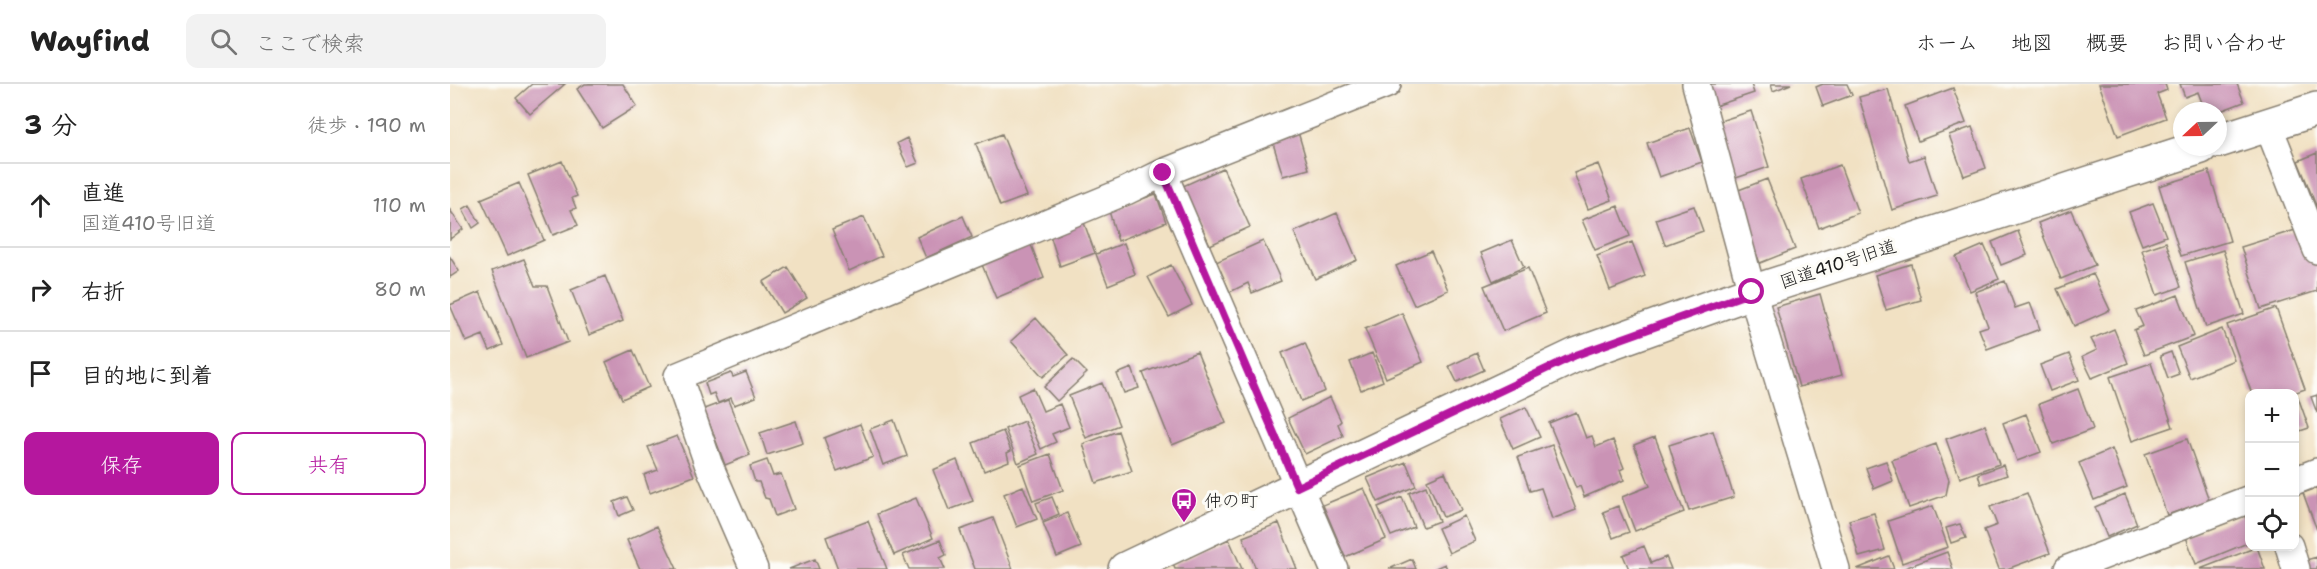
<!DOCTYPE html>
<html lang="ja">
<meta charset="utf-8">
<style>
:root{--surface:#fff;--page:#f2f2f2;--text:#222;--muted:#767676;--line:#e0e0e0;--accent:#b5179e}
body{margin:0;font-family:"Shantell Sans","Klee One",sans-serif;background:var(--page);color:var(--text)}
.controls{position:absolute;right:18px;bottom:18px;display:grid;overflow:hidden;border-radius:12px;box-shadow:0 3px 9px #0003}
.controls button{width:54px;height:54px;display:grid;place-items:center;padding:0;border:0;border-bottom:2px solid var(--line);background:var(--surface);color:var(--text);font:30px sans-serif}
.compass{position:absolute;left:1723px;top:18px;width:54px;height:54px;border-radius:50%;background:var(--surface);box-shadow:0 3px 9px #0003;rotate:248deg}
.stop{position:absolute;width:18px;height:18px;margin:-14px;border:4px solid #b5179e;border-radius:50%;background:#fff}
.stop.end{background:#b5179e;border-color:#fff;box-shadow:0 2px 6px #0008}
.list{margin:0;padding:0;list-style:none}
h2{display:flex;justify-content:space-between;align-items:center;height:78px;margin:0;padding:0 24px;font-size:26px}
h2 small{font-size:20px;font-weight:400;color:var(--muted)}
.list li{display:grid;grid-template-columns:39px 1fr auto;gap:18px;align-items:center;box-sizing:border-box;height:84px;padding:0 24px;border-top:2px solid var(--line)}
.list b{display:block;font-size:22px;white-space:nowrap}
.list p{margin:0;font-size:20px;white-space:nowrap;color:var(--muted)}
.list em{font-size:20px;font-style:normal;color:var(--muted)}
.actions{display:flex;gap:12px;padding:18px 24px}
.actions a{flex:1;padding:14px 0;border:2px solid var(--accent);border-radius:12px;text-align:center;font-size:21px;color:var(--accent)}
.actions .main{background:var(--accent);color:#fff}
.icon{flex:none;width:33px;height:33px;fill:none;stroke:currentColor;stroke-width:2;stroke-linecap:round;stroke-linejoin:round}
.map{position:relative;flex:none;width:1867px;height:485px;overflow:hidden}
header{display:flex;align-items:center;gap:36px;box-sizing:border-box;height:84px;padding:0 30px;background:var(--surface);border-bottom:2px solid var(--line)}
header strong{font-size:28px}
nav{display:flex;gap:33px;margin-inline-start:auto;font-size:21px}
.search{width:420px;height:54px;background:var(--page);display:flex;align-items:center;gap:15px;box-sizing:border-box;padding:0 21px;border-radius:12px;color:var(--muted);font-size:22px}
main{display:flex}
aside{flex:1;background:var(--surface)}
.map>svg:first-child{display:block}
</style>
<header>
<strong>Wayfind</strong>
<div class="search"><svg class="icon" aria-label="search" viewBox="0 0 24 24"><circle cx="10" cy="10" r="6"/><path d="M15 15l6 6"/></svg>ここで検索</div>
<nav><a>ホーム</a><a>地図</a><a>概要</a><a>お問い合わせ</a></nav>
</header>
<main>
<aside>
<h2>3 分<small>徒歩 · 190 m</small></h2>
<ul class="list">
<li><svg class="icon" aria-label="ahead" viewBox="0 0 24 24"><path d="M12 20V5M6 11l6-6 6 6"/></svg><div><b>直進</b><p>国道410号旧道</p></div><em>110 m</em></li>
<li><svg class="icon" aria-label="right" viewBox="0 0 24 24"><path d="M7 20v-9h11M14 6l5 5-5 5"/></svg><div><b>右折</b></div><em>80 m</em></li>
<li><svg class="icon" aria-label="arrive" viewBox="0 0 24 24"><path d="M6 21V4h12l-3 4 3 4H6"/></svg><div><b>目的地に到着</b></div></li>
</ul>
<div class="actions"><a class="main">保存</a><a>共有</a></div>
</aside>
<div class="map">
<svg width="1867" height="485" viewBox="0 0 1867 485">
<rect width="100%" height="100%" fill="#fdfcf7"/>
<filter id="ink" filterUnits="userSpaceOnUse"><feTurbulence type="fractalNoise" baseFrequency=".0167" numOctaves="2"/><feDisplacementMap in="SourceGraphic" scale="12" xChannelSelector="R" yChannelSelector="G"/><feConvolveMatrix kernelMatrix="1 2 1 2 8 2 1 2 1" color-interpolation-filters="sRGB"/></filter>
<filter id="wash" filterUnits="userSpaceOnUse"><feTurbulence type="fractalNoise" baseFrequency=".008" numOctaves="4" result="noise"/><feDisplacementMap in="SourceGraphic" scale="24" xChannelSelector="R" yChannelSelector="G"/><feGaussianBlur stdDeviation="1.35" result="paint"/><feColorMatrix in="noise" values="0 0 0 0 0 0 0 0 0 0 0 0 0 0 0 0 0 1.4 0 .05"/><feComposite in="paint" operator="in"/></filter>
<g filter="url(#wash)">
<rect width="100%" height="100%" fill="#f1e1c3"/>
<g id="blocks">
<path fill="#ca93b5" d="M82 0H115L80 30 66 14Z
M135 0H173L187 22 152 44 127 5Z
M1258 0H1301L1304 9 1265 22Z
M1321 0H1341L1323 7Z
M1373 0H1397L1402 11 1373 22 1366 3Z
M1649 0H1715L1717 6 1707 10 1716 34 1668 52Z
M1730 0H1787L1794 18 1768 28 1755 27 1748 8 1735 13Z
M1503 4 1516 39 1468 57 1455 22Z
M1438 5 1459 77 1474 72 1487 112 1442 126 1409 13Z
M1301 27 1319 83 1283 95 1264 39Z
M1522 43 1536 84 1514 92 1499 51Z
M1240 44 1252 78 1209 93 1197 59Z
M848 48 859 85 833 92 822 56Z
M552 50 577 112 550 122 526 60Z
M457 54 468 79 458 83 447 59Z
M1867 69V124L1848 77Z
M112 77 127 112 122 114 126 124 121 126 128 141 103 151 78 91Z
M1148 80 1162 116 1138 125 1124 89Z
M1390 81 1408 129 1369 144 1351 95Z
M773 84 800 143 760 161 733 102Z
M1759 87 1780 157 1731 172 1709 102Z
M1317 95 1345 165 1310 179 1281 109Z
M69 99 94 156 57 172 31 115Z
M706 110 716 138 668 157 659 127Z
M1703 119 1716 152 1692 161 1679 128Z
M20 121 30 139 23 144 13 125Z
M1168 122 1180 152 1145 166 1132 136Z
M1244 122 1253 147 1215 161 1206 135Z
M0 126 13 145 0 155Z
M1621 126 1645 181 1611 195 1588 139Z
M887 129 907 176 865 195 844 148Z
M513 132 522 153 476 174 467 153Z
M414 133 432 172 399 187 382 146Z
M633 136 645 169 610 182 599 148Z
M1855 143 1867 182V207L1811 225 1791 163Z
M1568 147 1577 171 1551 181 1542 158Z
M579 156 594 194 546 214 530 176Z
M1062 156 1074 183 1043 197 1031 169Z
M813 157 831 197 802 209 798 199 780 208 766 178Z
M1182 158 1195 192 1160 206 1147 172Z
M1716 158 1731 203 1707 211 1692 166Z
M674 159 685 190 658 201 646 170Z
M1534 161 1549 195 1520 207 1506 173Z
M1773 166 1794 230 1756 243 1735 178Z
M981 167 998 206 964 221 946 182Z
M0 173 9 187 0 193Z
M74 175 85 202H97L118 258 76 274 42 187Z
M1461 180 1471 216 1436 226 1425 191Z
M721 181 742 221 719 233 698 193Z
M338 183 357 214 332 229 313 198Z
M1078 184 1096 229 1053 247 1034 202Z
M1643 190 1660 226 1624 242 1607 205Z
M155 192 173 237 139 251 121 206Z
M1555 197 1565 224 1580 219 1590 245 1537 265 1529 245 1538 242 1525 208Z
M30 208 53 261 40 267 33 251 16 258 0 221Z
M1370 210 1392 291 1349 303 1326 223Z
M1728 211 1744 252 1694 271 1684 246 1693 242 1686 227Z
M1826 224 1855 305 1841 310H1802L1777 241Z
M952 229 973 278 936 294 915 245Z
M586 234 618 271 593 293 561 257Z
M1664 245 1678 279 1642 294 1632 273 1647 266 1641 255Z
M1772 245 1784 276 1740 294 1727 263Z
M855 259 875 307 851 317 832 269Z
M183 266 199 303 172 315 156 278Z
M747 268 776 339 722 361 693 289Z
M1721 268 1729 290 1718 294 1710 272Z
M922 269 933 297 911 306 900 278Z
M1027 269 1034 286 1007 298 999 282Z
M1619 270 1629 296 1600 307 1590 281Z
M623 275 637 289 607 317 594 303Z
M1701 279 1723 343 1682 357 1660 293Z
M682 284 689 304 674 309 667 290Z
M296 288 306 313 284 321 281 314 268 319 264 309 259 311 255 299 281 289 283 293Z
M652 299 669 341 636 354 619 312Z
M583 304 593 327 610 320 619 343 602 350 606 358 591 365 568 311Z
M1628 305 1643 345 1603 360 1589 320Z
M1867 311V329L1861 313Z
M880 313 891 337 888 340 893 352 855 370 838 334Z
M1848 313 1859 344 1844 349V314Z
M278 316 300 371 275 381 254 325Z
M1076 323 1090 353 1063 365 1050 335Z
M1126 328 1136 354 1142 352 1146 363 1163 356 1174 384 1170 386 1174 396 1134 413 1130 402 1126 404 1099 339Z
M1576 330 1591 368 1567 377 1553 339Z
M444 336 457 372 433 381 420 345Z
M346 337 353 359 317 371 310 349Z
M574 337 588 370 568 379 555 345Z
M410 340 423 373 387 387 374 354Z
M1535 341 1549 380 1510 394 1496 355Z
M553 347 561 367 557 369 559 377 534 387 523 359Z
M668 347 682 387 646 399 633 360Z
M1263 347 1284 413 1239 427 1219 361Z
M227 352 244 392 200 409 194 391 208 386 198 363Z
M1205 353 1234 428 1185 447 1172 413 1200 402 1184 361Z
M1737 355 1759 416 1717 431 1695 370Z
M1486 360 1499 396 1496 411 1459 424 1442 376Z
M1102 361 1126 426 1102 435 1091 404 1080 407 1068 373Z
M1662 365 1677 403 1644 416 1629 379Z
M600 370 613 406 583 417 570 381Z
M317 376 323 392 331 390 344 425 325 432 319 415 315 414 309 398H305L300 382Z
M507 376 523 417 499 426 483 386Z
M1436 377 1443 397 1424 405 1416 384Z
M956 378 966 402 928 418 917 394Z
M1553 381 1557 391 1531 400 1528 390Z
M995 388 1011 426 993 433 977 396Z
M573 402 587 435 567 443 554 410Z
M976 402 989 437 973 443 959 409Z
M914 404 936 455 895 473 873 421Z
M1867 404V446L1853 409Z
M1577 409 1600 469 1557 485H1549L1534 446 1547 441 1540 423Z
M1675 410 1687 440 1657 453 1645 423Z
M177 413 183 426 169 432 164 418Z
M602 413 609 430 593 437 586 419Z
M952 413 964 443 941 452 928 423Z
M466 414 483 454 444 471 427 430Z
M1168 422 1179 448 1163 454 1153 428Z
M1483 422 1498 463 1452 479 1438 437Z
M617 429 631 463 607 473 593 439Z
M1424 429 1435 466 1409 473 1399 436Z
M1794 430 1800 444V458L1746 480 1736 453Z
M1014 432 1025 457 999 469 988 444Z
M543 434 563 485H525L510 446Z
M418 437 437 485H388L376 453Z
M829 439 847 485H806L793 453Z
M1510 440 1516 454 1501 459 1496 444Z
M207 442 227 485H190L177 456Z
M779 455 792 485H725L723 480Z
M490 456 496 471 490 474 495 485H459L453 471Z
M1194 462 1201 479 1216 473 1221 485H1179L1173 471Z
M1807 463 1815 485H1750Z
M1497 468 1503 485H1452Z
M1439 472 1444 485H1407Z
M1867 473V485H1858L1856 476Z
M365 475 369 485H339Z
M962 475 966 485H939Z
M995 480 997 485H983Z"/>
</g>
</g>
<g filter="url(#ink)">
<use href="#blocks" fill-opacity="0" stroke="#867e70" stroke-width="1.5"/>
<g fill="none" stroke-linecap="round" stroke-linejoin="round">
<defs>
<path id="minor" d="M1246 0 1302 208 1386 485
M1818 41 1867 166
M713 89 884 485
M1844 397 1867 388
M1839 462 1846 485
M304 485 258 379 228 292 676 107 713 89 937 0
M1618 485 1800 415"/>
<path id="tertiary" d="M1768 57 1867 25
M675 485 1126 271 1302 208 1751 63"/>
</defs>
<use href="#minor" stroke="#867e70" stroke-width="30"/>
<use href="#tertiary" stroke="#867e70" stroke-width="36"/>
<use href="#minor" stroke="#fff" stroke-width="27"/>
<use href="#tertiary" stroke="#fff" stroke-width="33"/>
</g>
</g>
<g fill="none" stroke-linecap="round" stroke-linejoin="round" filter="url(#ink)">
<path stroke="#b5179e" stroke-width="8" d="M713 89 847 403 1126 271 1302 208"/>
</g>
<defs>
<symbol id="bus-pin" viewBox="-11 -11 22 30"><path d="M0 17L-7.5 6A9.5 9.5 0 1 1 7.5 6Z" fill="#b5179e" stroke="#fdfcf7"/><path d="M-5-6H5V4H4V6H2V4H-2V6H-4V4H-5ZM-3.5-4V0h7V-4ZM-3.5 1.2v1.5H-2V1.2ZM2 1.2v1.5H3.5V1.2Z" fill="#fff"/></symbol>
</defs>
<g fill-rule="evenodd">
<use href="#bus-pin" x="719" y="402" width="30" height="40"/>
</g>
<g text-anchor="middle" stroke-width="6" stroke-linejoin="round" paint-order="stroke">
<g font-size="18" fill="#1c1c1c" stroke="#fdfcf7">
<text transform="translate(1388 180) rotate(-18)" y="6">国道410号旧道</text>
</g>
<g font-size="18" fill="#1c1c1c" stroke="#fdfcf7" text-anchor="start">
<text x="754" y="423">仲の町</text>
</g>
</g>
</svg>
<div class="controls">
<button>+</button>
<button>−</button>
<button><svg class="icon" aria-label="locate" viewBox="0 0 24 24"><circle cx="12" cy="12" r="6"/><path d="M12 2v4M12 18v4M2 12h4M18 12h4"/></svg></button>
</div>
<svg class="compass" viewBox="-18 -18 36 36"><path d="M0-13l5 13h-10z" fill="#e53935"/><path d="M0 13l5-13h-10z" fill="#767676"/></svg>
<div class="stop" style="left:1302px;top:208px"></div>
<div class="stop end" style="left:713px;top:89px"></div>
</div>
</main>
